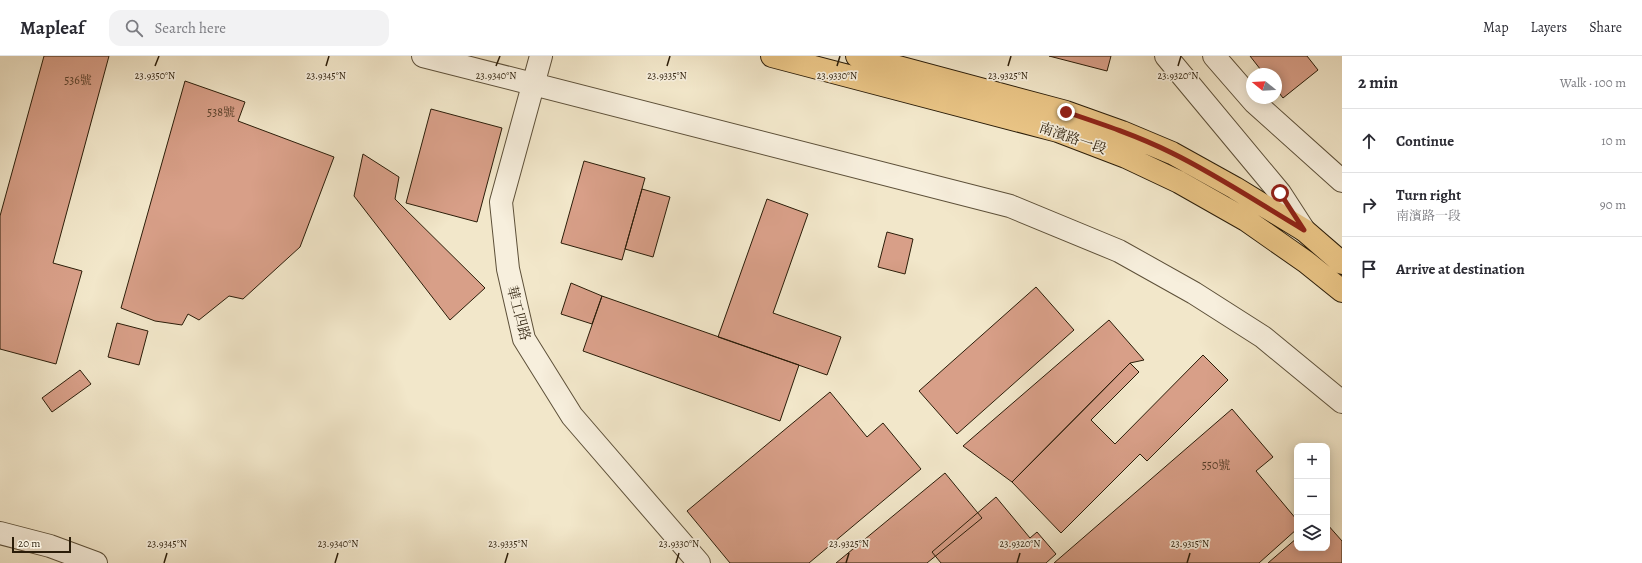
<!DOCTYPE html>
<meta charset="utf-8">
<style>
:root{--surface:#fff;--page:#f2f2f3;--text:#2b2b33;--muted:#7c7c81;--line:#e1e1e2}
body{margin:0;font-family:Alegreya,"Noto Serif TC",serif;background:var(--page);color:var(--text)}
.controls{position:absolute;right:12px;bottom:12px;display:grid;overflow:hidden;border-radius:8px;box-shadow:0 2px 10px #0003}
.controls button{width:36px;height:36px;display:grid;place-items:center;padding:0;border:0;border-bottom:1px solid var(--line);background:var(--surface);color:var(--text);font:20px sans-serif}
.compass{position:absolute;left:1246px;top:12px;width:36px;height:36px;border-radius:50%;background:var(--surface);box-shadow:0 2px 10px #0003;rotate:288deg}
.scale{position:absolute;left:12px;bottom:10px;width:59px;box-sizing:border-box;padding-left:4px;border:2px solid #2b1d09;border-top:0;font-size:11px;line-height:14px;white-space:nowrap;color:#2b1d09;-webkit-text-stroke:3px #f7efdd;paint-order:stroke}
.stop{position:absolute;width:12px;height:12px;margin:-9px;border:3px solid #8f2418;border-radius:50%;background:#fff}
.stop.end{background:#8f2418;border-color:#fff;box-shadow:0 1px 4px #0008}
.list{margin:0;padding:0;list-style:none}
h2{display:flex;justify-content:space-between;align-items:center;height:52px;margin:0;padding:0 16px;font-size:17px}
h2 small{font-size:13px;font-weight:400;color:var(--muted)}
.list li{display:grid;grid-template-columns:26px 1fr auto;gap:12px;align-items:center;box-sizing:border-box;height:64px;padding:0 16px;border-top:1px solid var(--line)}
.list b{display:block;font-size:15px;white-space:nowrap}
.list p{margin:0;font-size:13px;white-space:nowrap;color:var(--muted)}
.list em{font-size:13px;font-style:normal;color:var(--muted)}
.icon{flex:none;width:22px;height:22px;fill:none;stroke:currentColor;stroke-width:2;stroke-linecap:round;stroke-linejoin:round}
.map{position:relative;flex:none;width:1342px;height:507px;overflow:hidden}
header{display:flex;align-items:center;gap:24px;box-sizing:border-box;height:56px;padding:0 20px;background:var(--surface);border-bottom:1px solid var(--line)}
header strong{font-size:19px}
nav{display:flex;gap:22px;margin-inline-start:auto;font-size:14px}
.search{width:280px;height:36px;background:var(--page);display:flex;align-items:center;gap:10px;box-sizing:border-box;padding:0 14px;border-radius:12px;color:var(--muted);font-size:15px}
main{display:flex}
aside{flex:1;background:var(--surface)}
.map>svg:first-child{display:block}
</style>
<header>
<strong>Mapleaf</strong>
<div class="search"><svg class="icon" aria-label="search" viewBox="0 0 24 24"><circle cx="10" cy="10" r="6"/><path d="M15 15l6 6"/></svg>Search here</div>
<nav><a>Map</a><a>Layers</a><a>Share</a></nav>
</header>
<main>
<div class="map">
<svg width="1342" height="507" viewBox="0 0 1342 507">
<rect width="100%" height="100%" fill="#f2e7ca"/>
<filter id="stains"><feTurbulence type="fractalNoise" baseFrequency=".005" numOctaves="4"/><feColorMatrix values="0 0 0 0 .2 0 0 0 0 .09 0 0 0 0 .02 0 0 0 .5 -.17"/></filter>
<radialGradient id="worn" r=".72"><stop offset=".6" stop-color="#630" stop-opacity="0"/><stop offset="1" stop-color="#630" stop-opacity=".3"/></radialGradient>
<path fill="#d89f88" stroke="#2b1d09" d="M44 0H109L53 207 82 215 56 308 0 293V160Z
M1049 0H1111L1107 15Z
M1250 0H1307L1318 14 1283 42 1276 33V18H1264Z
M185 25 245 46 238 65 334 101 300 191 243 243 229 240 199 264 188 258 182 269 155 265 121 252Z
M431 53 502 72 477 166 406 147Z
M363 98 399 121 395 143 485 232 450 264 354 140Z
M584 105 645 122 622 204 561 187Z
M642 133 670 141 653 201 625 193Z
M767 143 808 158 773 257 841 281 827 319 718 281Z
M887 176 913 183 905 218 878 211Z
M571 227 602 240 592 268 561 258Z
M1036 231 1074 274 957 378 919 335Z
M602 240 799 309 780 365 583 295Z
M1109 264 1144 304 1130 307 1012 426 963 390Z
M117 267 148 275 139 309 108 301Z
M1203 299 1228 324 1147 405 1140 398 1061 477 1012 426 1130 307 1139 316 1091 364 1115 388Z
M80 314 91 328 52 356 42 342Z
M830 336 867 381 883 367 921 413 809 507H730L687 455Z
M1232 353 1273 401 1256 415 1297 464V473L1259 507H1054Z
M945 417 982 462 927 507H836Z
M996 441 1030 482 1037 476 1056 498 1046 507H941L932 496Z
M1327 468 1342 485V507H1268L1297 482V492H1327Z"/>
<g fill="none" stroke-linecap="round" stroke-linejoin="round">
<defs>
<path id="minor" d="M423 0 1010 150 1119 195 1194 237 1263 281 1342 346
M541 0 501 146 508 213 524 283 572 360 699 507
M1166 0 1280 137 1304 174
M1214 0 1254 46 1342 125
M0 477 50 490 96 507"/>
<path id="major" d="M772 0 1058 75 1126 101 1179 126 1246 164 1306 206 1342 235
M857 0 1066 56 1122 76 1172 97 1235 132 1304 174 1342 207"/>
</defs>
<use href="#minor" stroke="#5d5039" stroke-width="24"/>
<use href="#major" stroke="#2b1d09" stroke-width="24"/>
<use href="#minor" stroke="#f7efdd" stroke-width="22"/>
<use href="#major" stroke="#e9c485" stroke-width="22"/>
</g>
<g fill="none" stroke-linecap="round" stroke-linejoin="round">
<path stroke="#8f2418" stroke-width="5" d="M1066 56C1102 68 1138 80 1172 97 1217 119 1260 148 1304 174L1280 137"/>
</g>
<path fill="none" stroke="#2b1d09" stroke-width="1.5" d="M155 10 159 0M326 10 329 0M496 10 500 0M667 10 670 0M837 10 840 0M1008 10 1011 0M1178 10 1181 0M164 507 167 497M335 507 338 497M505 507 508 497M676 507 679 497M846 507 849 497M1017 507 1020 497M1187 507 1190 497"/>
<g text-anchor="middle" stroke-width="3.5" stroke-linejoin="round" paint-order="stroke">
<g font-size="12" fill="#563e29">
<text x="78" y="28">536號</text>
<text x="221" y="60">538號</text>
<text x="1216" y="413">550號</text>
</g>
<g font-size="14" fill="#2b1d09" stroke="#f7efdd">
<text transform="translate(1073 82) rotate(19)" y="5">南濱路一段</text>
<text transform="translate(519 257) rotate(75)" y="5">華工四路</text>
</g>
</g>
<g font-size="10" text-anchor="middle" fill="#2b1d09" stroke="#f7efdd" stroke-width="3.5" stroke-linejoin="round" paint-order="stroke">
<text x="155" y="23">23.9350°N</text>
<text x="326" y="23">23.9345°N</text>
<text x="496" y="23">23.9340°N</text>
<text x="667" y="23">23.9335°N</text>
<text x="837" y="23">23.9330°N</text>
<text x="1008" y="23">23.9325°N</text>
<text x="1178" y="23">23.9320°N</text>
<text x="167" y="491">23.9345°N</text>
<text x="338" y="491">23.9340°N</text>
<text x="508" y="491">23.9335°N</text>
<text x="679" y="491">23.9330°N</text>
<text x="849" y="491">23.9325°N</text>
<text x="1020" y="491">23.9320°N</text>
<text x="1190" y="491">23.9315°N</text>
</g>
<rect width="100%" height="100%" filter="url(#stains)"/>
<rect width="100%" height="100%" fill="url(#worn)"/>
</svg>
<div class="controls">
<button>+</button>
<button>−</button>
<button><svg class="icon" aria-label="layers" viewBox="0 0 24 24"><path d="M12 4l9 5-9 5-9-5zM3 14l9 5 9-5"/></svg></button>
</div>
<svg class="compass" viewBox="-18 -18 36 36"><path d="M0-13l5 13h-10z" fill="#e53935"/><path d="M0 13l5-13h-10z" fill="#7c7c81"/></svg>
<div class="scale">20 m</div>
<div class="stop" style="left:1280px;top:137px"></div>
<div class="stop end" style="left:1066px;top:56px"></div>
</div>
<aside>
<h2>2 min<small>Walk · 100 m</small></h2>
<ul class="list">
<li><svg class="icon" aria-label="ahead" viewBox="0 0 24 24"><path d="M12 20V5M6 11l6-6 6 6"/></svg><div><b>Continue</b></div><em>10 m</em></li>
<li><svg class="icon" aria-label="right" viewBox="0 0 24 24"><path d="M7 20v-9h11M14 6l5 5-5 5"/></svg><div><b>Turn right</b><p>南濱路一段</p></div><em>90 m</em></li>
<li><svg class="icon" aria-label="arrive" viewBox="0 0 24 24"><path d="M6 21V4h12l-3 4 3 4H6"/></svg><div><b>Arrive at destination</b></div></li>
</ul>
</aside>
</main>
